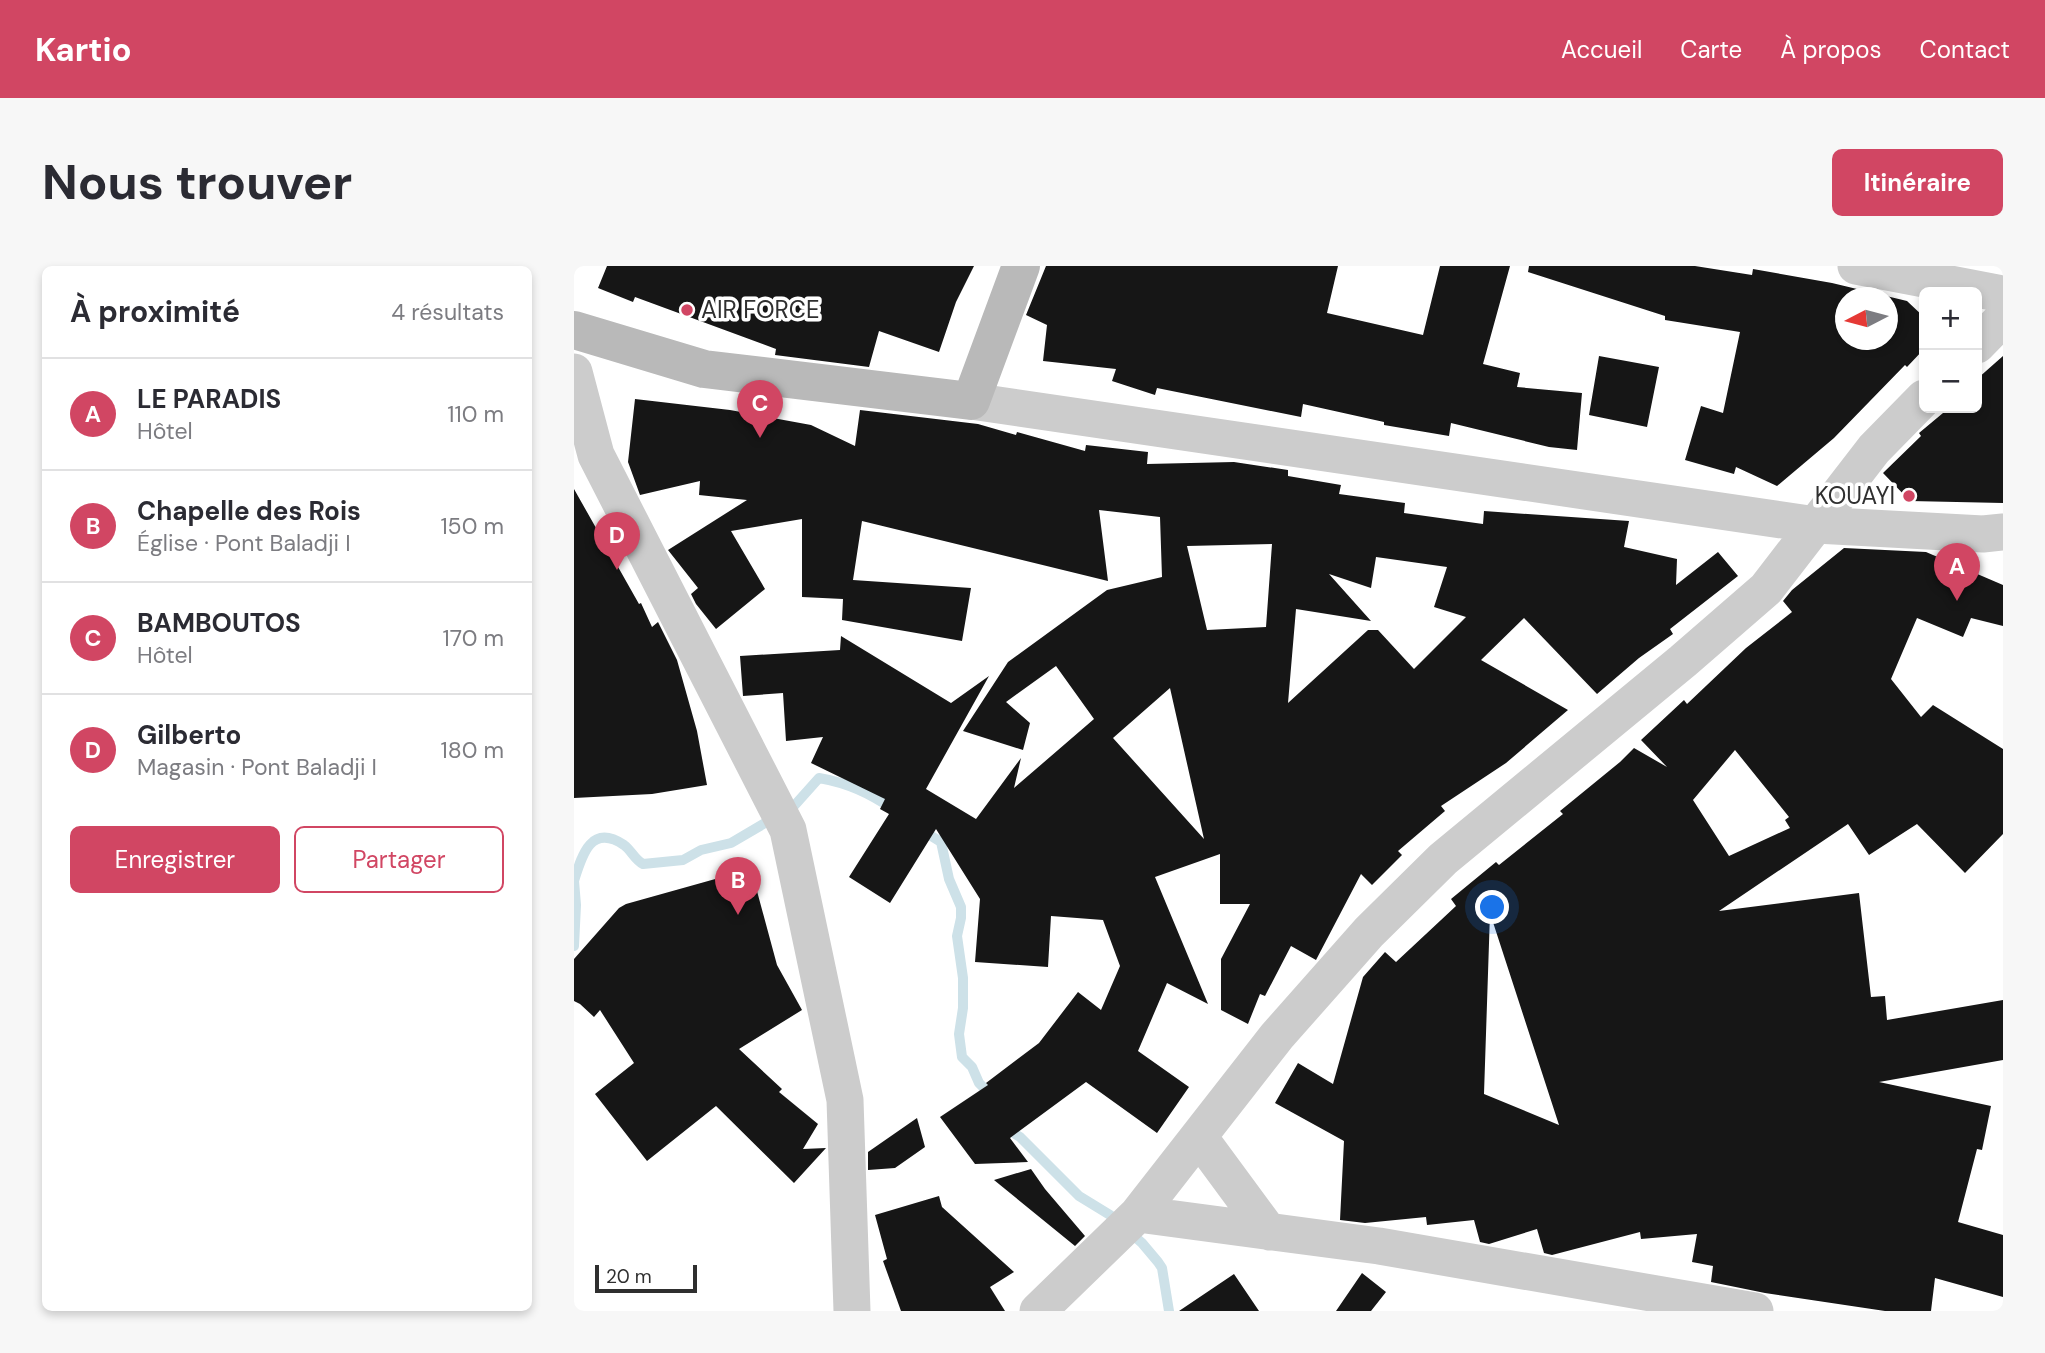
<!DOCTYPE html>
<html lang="fr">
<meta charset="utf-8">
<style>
:root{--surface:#fff;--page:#f7f7f7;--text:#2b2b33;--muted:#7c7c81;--line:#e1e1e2;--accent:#d14663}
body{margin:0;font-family:"DM Sans",sans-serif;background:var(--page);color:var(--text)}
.controls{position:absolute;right:21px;top:21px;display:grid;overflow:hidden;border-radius:10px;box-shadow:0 4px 10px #0003}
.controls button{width:63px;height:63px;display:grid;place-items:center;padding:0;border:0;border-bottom:2px solid var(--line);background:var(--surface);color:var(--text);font:35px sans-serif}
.compass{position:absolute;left:1261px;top:21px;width:63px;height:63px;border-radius:50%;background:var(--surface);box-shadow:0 4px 10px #0003;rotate:264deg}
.scale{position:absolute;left:21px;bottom:18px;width:102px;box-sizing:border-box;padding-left:7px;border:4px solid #2f2f2f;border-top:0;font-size:19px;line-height:24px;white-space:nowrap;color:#2f2f2f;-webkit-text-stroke:5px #fff;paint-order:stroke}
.you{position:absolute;left:919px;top:642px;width:24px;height:24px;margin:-18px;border:5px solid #fff;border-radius:50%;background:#1a73e8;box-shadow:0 0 0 10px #1a73e833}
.badge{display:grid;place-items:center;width:46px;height:46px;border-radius:50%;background:var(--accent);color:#fff;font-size:23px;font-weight:700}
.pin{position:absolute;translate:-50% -58px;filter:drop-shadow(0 2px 4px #0008)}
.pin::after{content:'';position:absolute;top:37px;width:24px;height:21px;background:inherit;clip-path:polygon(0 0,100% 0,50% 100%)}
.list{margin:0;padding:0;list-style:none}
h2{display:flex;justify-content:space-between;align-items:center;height:91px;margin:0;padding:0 28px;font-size:30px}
h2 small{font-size:23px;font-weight:400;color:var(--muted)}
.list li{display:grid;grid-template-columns:46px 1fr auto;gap:21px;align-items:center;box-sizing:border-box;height:112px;padding:0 28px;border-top:2px solid var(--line)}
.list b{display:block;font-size:26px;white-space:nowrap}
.list p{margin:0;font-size:23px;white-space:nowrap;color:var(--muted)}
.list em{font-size:23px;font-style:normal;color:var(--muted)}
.actions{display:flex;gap:14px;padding:21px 28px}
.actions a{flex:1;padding:16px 0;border:2px solid var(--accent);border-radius:10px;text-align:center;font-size:24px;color:var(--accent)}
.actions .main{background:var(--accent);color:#fff}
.map{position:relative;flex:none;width:1429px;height:1045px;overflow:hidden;border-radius:10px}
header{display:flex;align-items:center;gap:42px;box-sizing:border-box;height:98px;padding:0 35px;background:var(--accent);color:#fff}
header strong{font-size:33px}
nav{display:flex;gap:38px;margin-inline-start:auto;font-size:24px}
.intro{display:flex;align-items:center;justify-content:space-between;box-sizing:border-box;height:168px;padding:0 42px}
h1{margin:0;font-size:49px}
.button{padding:18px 32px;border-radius:10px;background:var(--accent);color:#fff;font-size:24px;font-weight:700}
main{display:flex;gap:42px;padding:0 42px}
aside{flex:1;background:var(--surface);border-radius:10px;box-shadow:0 4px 10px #0003}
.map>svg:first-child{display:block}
</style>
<header>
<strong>Kartio</strong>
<nav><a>Accueil</a><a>Carte</a><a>À propos</a><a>Contact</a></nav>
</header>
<div class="intro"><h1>Nous trouver</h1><a class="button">Itinéraire</a></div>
<main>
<aside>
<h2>À proximité<small>4 résultats</small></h2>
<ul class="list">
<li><span class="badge">A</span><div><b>LE PARADIS</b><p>Hôtel</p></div><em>110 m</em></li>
<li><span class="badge">B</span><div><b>Chapelle des Rois</b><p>Église · Pont Baladji I</p></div><em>150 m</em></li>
<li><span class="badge">C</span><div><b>BAMBOUTOS</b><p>Hôtel</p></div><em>170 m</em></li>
<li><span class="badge">D</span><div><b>Gilberto</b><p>Magasin · Pont Baladji I</p></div><em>180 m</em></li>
</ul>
<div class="actions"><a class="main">Enregistrer</a><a>Partager</a></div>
</aside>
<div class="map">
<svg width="1429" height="1045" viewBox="0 0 1429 1045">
<rect width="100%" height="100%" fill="#fff"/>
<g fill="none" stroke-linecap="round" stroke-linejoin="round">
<path stroke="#cde1e8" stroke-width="10" d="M346 563 367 576 375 613 387 641V652L383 670 389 712V742L385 768 388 791 398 801 405 817 418 830
M0 615C8 589 17 557 50 579 57 584 61 594 69 598L109 594 127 584 157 577 220 540 245 512C274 517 295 527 319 543
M0 615 2 639 0 680
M436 857 441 868 446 871 505 930 536 949 568 977 584 996 588 1002 595 1045"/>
</g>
<path fill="#161616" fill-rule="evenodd" d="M33 0H400L382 36 365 86 305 65 295 101 201 89 202 83 61 31 59 36 24 22Z
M472 0H764L753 47 849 69 866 0H936L909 98 946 107 943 121 1008 127 1003 184 975 181 877 157 875 170 810 159V156L729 138 727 151 583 122 581 129 538 115 542 103 469 95 473 59 452 49Z
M955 0H1121L1178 9 1179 3 1258 17 1333 35 1350 51V83L1333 101 1331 99 1260 172 1203 220 1162 201 1160 208 1111 194 1127 140 1149 147 1166 66 1091 54V50L954 6ZM1271 32H1313V74H1271Z
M1025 90 1085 101 1073 161 1015 149Z
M1429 90V237L1336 235 1309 207 1347 170 1345 167 1375 142H1403V113Z
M61 133 156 144 237 159 281 180 286 144 404 158 442 169 443 166 511 185 512 179 574 186 573 198 660 196 714 204V210L767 219 765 228 831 237 830 247 909 258 910 245 1055 255 1050 281 1103 293 1102 319 1144 286 1164 310 1096 363 1099 368 1065 392 1023 428 950 352 907 394 994 444 932 497 867 540 871 545 824 585 828 589 798 619 787 608 742 694 717 680 691 730 686 728 674 758 647 744V693L676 638H646V588L581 611 634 738 593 717 564 785 615 821 583 867 512 816 436 872 454 896 401 898 366 851 414 819 412 817 465 777 504 726 527 744 546 700 529 654 477 650 474 701 401 696 406 633 362 563 316 637 275 611 315 548 306 543 311 533 237 497 249 471 212 475 209 427 169 430 166 390 266 384 267 370 377 437 415 410 352 523 402 553 447 492 440 522 520 453 482 400 432 436 456 457 449 484 389 465 434 396 533 324 588 311 586 251 525 244 534 315 288 255 279 314 397 322 388 375 268 354 269 333 228 331V253L157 265 191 323 142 363 122 338 117 328 124 322 94 284 173 234 125 229 126 215 66 229 54 196ZM698 278 692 361 633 364 613 280ZM802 291 873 301 860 341 892 351 840 403 804 364H794L714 437 722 343 797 355 755 308 797 322ZM596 422 630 573 539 472Z
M0 223 65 338 67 337 78 361 84 356 103 394 123 465 133 519 78 528 0 532Z
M1270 282 1352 286 1429 319V360L1397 352 1389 371 1343 352 1317 413 1347 451 1359 439 1429 483V568L1391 607 1343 558 1295 589 1274 558 1145 645 1285 627 1297 731 1311 730 1313 754 1429 734V794L1305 816 1417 840 1408 884 1403 883 1384 956 1429 969V1031L1361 1012 1357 1045H1311L1191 1027 1137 1016 1139 1000 1118 996 1123 968 1067 973 1066 966 978 989 970 987 963 963 915 978 906 976 900 954 853 959 852 951 791 957 766 954 770 875 701 837 724 797 759 818 789 711 811 686 822 696 882 640 877 633 922 596 925 599 989 548 986 545 1046 496 1060 482 1093 501 1067 474 1110 434 1113 438 1172 382 1218 346 1209 335 1218 324ZM1161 484 1215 551 1211 554 1216 562 1155 590 1119 534ZM916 647 985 859 910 828Z
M177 603 203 699 228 744 165 783 208 823 205 826 244 858 229 883 252 882 220 917 142 840 73 895 21 828 60 797 26 744 20 751 6 738 0 735V693L45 642 52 638Z
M343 852 351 881 321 902 294 904V886Z
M457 903 471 923 511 970 501 980 420 914Z
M365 930 368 941 440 1006 416 1021 431 1045H327L309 995 313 993 301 949Z
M788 1007 812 1026 797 1045H762Z
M660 1008 685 1045H605Z"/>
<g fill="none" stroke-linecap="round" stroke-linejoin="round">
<path stroke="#ccc" stroke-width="37" d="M1282 0 1429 28
M1403 79 1429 52
M0 106 22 189 214 564 271 834 278 1045
M397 135 1242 259 1409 268 1429 266
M625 871 695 966
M564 948 805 980 1181 1045
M464 1045 564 948 703 770 795 666 869 593 1109 395 1192 323 1300 183 1350 132"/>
<path stroke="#b9b9b9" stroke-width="38" d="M0 64 130 103 397 135 447 0"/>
</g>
<g fill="#d14663" stroke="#fff" stroke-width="2.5">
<circle cx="113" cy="44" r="7"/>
<circle cx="1335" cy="230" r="7"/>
</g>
<g text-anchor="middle" stroke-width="7" stroke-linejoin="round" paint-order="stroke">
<g font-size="24" fill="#2f2f2f" stroke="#fff" text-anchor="start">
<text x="127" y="52">AIR FORCE</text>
<text x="1321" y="238" text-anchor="end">KOUAYI</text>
</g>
</g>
</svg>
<div class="controls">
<button>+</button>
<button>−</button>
</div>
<svg class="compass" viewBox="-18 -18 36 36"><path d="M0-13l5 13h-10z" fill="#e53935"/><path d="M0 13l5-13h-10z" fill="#7c7c81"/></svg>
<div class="scale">20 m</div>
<div class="you"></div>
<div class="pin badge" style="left:1383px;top:335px">A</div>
<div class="pin badge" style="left:164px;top:649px">B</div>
<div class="pin badge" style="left:186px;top:172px">C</div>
<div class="pin badge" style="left:43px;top:304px">D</div>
</div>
</main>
